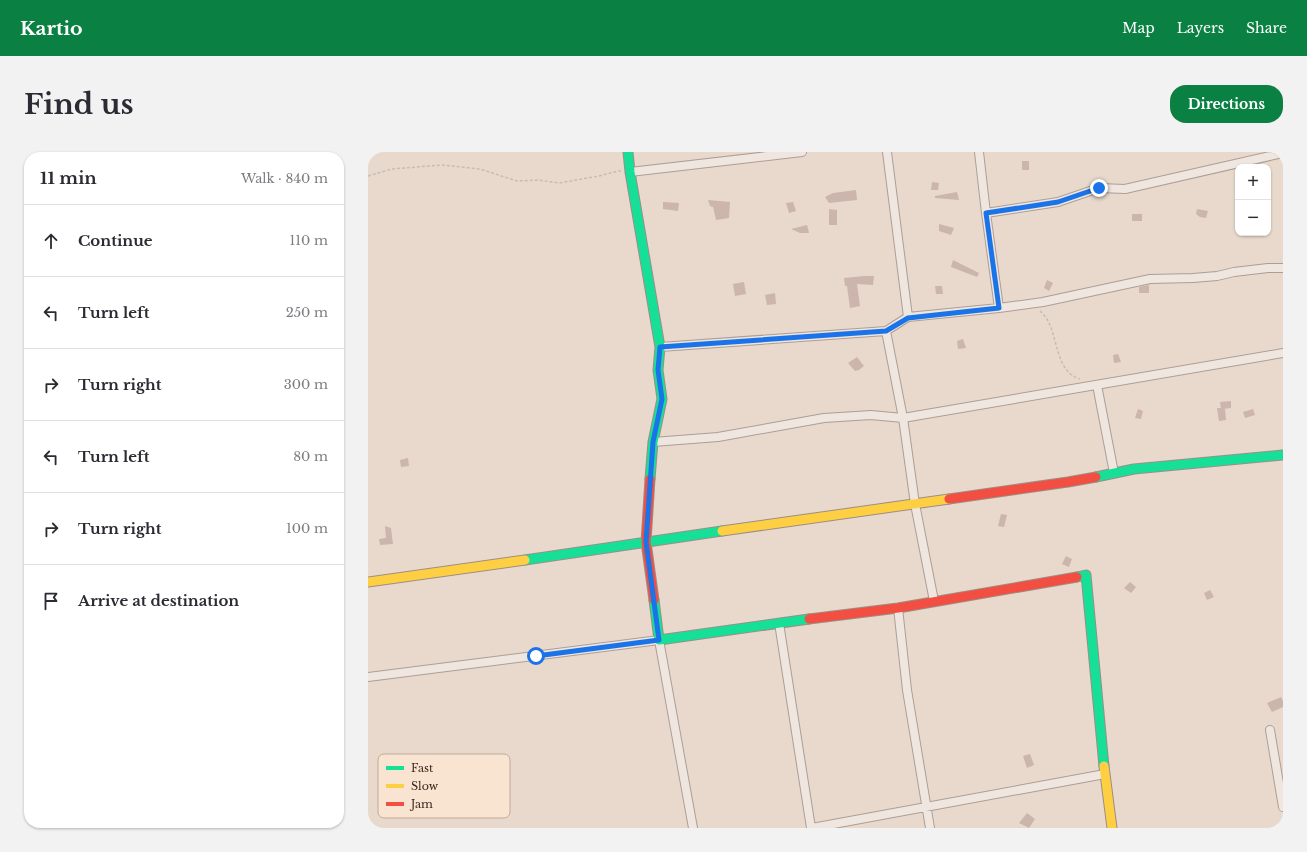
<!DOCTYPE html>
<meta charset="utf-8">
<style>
:root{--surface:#fff;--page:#f2f2f3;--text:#2b2b33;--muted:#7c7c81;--line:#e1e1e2;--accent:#0b8043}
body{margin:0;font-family:"Libre Baskerville",serif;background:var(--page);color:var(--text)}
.controls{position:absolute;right:12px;top:12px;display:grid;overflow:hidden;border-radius:8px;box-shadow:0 1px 3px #0004}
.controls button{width:36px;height:36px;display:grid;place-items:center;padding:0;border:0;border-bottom:1px solid var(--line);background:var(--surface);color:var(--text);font:20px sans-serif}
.stop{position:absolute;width:12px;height:12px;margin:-9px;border:3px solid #1a73e8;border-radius:50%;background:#fff}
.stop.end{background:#1a73e8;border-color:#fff;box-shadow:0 1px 4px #0008}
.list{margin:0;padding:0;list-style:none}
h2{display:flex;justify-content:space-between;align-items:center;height:52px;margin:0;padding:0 16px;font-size:17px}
h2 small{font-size:13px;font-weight:400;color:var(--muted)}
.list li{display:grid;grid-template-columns:26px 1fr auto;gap:12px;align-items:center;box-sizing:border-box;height:72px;padding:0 16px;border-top:1px solid var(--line)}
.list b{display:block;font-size:15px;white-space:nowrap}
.list em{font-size:13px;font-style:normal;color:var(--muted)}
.icon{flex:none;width:22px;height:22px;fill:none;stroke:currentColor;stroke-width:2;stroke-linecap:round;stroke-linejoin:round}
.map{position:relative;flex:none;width:915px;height:676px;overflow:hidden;border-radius:16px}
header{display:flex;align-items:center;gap:24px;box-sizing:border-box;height:56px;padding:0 20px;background:var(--accent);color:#fff}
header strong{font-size:19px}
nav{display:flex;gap:22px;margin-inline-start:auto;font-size:14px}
.intro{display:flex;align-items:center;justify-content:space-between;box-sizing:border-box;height:96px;padding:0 24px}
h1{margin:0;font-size:28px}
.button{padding:10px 18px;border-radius:16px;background:var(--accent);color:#fff;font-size:14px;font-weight:700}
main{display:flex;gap:24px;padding:0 24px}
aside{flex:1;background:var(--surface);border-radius:16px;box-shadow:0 1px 3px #0004}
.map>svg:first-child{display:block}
</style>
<header>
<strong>Kartio</strong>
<nav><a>Map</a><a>Layers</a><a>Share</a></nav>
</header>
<div class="intro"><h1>Find us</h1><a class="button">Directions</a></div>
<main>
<aside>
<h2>11 min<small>Walk · 840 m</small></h2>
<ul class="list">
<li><svg class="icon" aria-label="ahead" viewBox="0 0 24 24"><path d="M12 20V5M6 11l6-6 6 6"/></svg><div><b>Continue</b></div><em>110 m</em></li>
<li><svg class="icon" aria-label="left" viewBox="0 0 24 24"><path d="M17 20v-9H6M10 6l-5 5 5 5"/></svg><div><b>Turn left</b></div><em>250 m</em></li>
<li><svg class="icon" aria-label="right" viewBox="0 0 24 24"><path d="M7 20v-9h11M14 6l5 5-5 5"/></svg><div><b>Turn right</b></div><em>300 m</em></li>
<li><svg class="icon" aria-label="left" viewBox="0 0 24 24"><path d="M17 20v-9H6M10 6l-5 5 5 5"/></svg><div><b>Turn left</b></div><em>80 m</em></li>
<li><svg class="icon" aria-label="right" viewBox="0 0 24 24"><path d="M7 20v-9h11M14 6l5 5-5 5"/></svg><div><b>Turn right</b></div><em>100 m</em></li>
<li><svg class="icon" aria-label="arrive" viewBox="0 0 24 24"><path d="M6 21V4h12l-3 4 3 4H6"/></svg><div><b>Arrive at destination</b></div></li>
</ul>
</aside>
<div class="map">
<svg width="915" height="676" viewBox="0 0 915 676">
<rect width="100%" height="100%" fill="#e8d9cc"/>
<path fill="#ccb5ac" d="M654 9H661V18H654Z
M564 30 571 31 570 38H563Z
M488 38 489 48 461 51 457 45 465 41Z
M589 40 591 48 567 46V44Z
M340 48 362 50 361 66 348 68 345 55 342 54Z
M295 50 311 51 310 59 295 57Z
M425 50 428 59 421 61 418 51Z
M461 57 469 58V73H461Z
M829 57 840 59 838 66 832 65 828 62Z
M764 62H774V69H764Z
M571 72 586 76 583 83 571 79Z
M439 73 441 81H432L423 77Z
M585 108 611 121 609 125 583 115Z
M496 124H506L505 133 489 132 492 154 482 156 479 134H477L476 126Z
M679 128 685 131 681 139 676 136Z
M376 130 378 142 367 144 365 132Z
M781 133V141H771V135Z
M567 134H574L575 142H568Z
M407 141 408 152 399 153 397 143Z
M595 187 598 196 590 197 589 189Z
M750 202 753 210 746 211 745 203Z
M489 205 496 214 491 218 487 219 480 211Z
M863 249V256L855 257H857L858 268 851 269 849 256H853L852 250Z
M770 257 775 259 773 267 767 266Z
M885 257 887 263 877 266 875 260Z
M40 306 41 314 33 315 32 308Z
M633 362 639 363 636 375 630 374Z
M17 374 23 376 25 392 12 393 11 387 18 386Z
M698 404 704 407 701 415 694 412Z
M762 430 768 435 763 441 756 436Z
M842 438 846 445 839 448 836 441Z
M913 545 915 549V555L904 560 899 551Z
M662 602 666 613 659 616 655 604Z
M659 661 667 667 661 676 651 671Z"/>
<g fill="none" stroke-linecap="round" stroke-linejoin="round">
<defs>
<path id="street" d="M519 0 540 165
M611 0 618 61
M262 20 434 0
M631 156 618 61 690 50 731 36 757 37 915 1
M518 179 535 266 547 352 566 449
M292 195 518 179 540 165 631 156 675 150 782 127 825 126 849 124 866 120 900 116H915
M729 233 746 321
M285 290 350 285 456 266 503 263 535 266 915 201
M530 456 539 538 562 676
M411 471 443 676
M0 525 291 488 325 676
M902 578 915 655
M444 676 737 622"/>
<path id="fast" d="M260 0 262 20 292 195 290 218 294 247 285 290 282 327
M728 325 766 317 915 303
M157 408 354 379
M709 425 718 423 736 614
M286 448 291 488 441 467"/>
<path id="slow" d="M354 379 581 347
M0 430 157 408
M736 614 744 676"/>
<path id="jam" d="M282 327 278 390 286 448
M581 347 700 330 728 325
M441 467 530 456 709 425"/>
</defs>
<use href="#street" stroke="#ad9e96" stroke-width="10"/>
<use href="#fast" stroke="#9c8e85" stroke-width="11"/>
<use href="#slow" stroke="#9c8e85" stroke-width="11"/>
<use href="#jam" stroke="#9c8e85" stroke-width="11"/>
<path stroke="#c7bcb5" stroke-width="1.5" stroke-dasharray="3 2" stroke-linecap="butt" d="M0 24 24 17 74 13 112 17 149 29 170 28 191 31 231 24 250 19H253
M672 159C675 162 678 165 680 169 690 187 688 220 712 227"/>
<use href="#street" stroke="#eee6df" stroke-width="8"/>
<use href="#fast" stroke="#16e098" stroke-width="9"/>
<use href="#slow" stroke="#ffcf43" stroke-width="9"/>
<use href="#jam" stroke="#f24e42" stroke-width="9"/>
</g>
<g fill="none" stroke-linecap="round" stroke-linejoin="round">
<path stroke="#1a73e8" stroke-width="5" d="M168 504 291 488 278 390 285 290 294 247 290 218 292 195 518 179 540 166 631 156 618 61 690 50 731 36"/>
</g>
<rect x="10" y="602" width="132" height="64" rx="6" fill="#f9e4d1" stroke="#c1aa9b" stroke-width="1"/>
<rect x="18" y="614" width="18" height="4" fill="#16e098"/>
<rect x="18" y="632" width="18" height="4" fill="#ffcf43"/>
<rect x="18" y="650" width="18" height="4" fill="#f24e42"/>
<g font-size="11" fill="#3d241c">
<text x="43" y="620">Fast</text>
<text x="43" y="638">Slow</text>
<text x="43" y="656">Jam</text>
</g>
</svg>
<div class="controls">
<button>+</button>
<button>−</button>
</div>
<div class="stop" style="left:168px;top:504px"></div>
<div class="stop end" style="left:731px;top:36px"></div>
</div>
</main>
